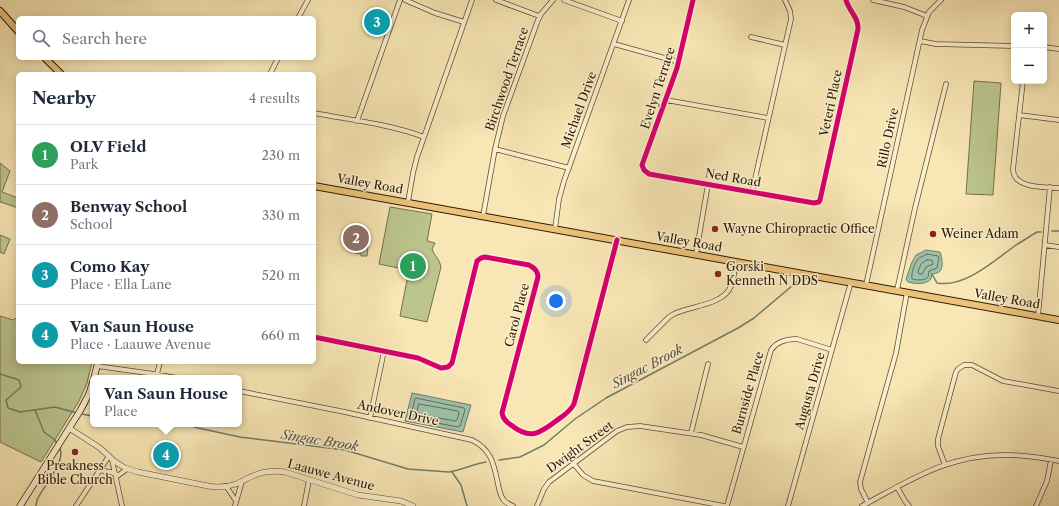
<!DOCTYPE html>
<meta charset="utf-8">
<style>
:root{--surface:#fff;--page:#f2f2f3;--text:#1f2937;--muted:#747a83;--line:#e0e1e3;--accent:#8f2418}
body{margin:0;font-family:"Libre Caslon Text",serif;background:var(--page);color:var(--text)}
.controls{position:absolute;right:12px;top:12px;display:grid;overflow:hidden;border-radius:6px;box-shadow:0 2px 10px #0003}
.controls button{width:36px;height:36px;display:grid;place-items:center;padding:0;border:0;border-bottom:1px solid var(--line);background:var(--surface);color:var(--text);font:20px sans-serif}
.you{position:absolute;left:556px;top:301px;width:14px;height:14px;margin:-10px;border:3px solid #fff;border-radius:50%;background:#1a73e8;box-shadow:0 0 0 6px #1a73e833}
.badge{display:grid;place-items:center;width:26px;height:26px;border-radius:50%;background:var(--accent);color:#fff;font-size:13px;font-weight:700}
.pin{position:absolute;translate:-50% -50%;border:2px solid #fff;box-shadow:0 1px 4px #0006}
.popup{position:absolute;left:90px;top:375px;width:152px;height:52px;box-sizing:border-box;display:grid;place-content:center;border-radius:6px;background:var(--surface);filter:drop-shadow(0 1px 3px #0005);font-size:13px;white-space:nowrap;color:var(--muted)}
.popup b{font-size:15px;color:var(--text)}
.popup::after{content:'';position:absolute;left:50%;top:100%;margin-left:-8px;border:8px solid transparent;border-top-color:var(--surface)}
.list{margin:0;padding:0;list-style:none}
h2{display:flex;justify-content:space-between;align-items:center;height:52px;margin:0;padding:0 16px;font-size:17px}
h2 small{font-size:13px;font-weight:400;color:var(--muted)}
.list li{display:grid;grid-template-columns:26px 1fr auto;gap:12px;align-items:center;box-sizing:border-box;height:60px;padding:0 16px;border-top:1px solid var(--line)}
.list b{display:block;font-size:15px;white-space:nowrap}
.list p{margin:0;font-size:13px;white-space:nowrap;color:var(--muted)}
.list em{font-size:13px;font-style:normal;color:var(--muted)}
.icon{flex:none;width:22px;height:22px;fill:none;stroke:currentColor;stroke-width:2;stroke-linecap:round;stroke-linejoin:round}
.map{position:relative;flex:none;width:1059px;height:506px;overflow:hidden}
.search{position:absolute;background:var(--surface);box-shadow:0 2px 10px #0003;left:16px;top:16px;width:300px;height:44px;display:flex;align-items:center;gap:10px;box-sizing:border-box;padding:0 14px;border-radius:6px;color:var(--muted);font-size:15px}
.panel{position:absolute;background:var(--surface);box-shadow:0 2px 10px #0003;left:16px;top:72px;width:300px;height:292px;border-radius:6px}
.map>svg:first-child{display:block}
</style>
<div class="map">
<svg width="1059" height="506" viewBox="0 0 1059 506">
<rect width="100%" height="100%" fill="#f8e6b4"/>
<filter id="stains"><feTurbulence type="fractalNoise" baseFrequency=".005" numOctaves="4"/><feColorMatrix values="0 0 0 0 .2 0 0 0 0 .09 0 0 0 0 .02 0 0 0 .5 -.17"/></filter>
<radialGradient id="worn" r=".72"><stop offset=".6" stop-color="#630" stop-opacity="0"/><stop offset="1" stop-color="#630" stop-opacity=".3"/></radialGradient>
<path fill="#bcc58e" stroke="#757048" d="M974 81 1001 83 993 195 966 194Z
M0 163 10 171 2 192 18 198V208L1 202H0Z
M390 207 432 214 427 241 435 243 432 249C435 257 439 258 441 267L427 322 400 316 409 270 379 264Z
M0 235 10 239 4 254 0 252Z
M356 245 368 247 367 256H361V254L355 253Z
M0 316 13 320 18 317V362H92L87 383 79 401 41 462 0 442Z"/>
<path fill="#9dc0ab" stroke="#717e67" d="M926 250 940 252C942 256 944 269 939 272 938 273 933 274 932 274L931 279C925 285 916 284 908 282L906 279 912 262 916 255Z
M412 393 471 405 463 432 405 421Z"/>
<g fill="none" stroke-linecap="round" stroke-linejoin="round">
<path stroke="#666d56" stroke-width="1" d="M927 254 938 256 939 258 937 268 929 271C928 273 929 275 928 277 925 281 916 280 912 279 911 274 914 264 918 259 920 257 924 256 927 254Z
M927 260H932L933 264 926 267 922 274H919L918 272C920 266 921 262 927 260Z
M416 398 464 408 465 410 460 426 458 427 411 418V415L415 399Z
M419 404 458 411 459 413 457 420 455 421 418 414 417 412Z"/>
<path stroke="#717e67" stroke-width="1.5" d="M1052 231H1059
M932 274 937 283C965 288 995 260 1016 245 1023 241 1030 236 1037 232H1041
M0 374 19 380 21 387 6 400 8 408 20 412 55 407 77 413
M35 410 44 432 55 440 57 444
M81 414 93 416
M185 424 198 428 240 437 345 450 408 469 449 472C462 470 473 464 486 462
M499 460 520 457 544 445 575 419 606 398 738 328 754 318 799 280
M452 472 461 485 467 506
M36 506C36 504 37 502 37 500 42 488 68 460 59 447"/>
<defs>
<path id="minor" d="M405 0 435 13 464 22
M496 0 539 16
M564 0 622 21
M693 0 677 68 642 165 644 170 649 174 814 203 819 202 820 200 858 29C859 18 849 11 846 0
M873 0 904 7 927 16
M298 18 308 0
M751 37 785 45
M920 41 936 44 1014 46
M614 44 679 62
M1044 47 1059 49
M270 74 278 58
M1023 81 1013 169C1013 189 1045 187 1059 188
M666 100 768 118
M314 113C351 120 389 124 424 137
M1019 115 1059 120
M357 121 400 0
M495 149 569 168
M752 192 791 19 790 11 785 0
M408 202 413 173 417 157 472 0
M483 216 495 149 503 116 538 20 541 14 553 0
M555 229 559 199 564 181 629 0
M1045 245 1059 247
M696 254 708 184
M866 285 922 30 929 12 941 0
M897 290 915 208 946 84
M1038 316 1050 187
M314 337 418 358 441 368 448 367 452 363 477 261 481 258 485 257 529 265C535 268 538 271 538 277L502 413C503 419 506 422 511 425 530 440 539 434 556 421 563 416 570 412 574 404L617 240
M646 340 669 317 674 314C690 306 724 305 731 286 734 278 735 269 736 261
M97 366 154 374 177 378
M157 374 160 362
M239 391 340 411 472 440C492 450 494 465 498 484 499 489 500 495 503 499 505 503 509 504 513 506
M370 418 384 351
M691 433 708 364
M112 460 122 506
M573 463 583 475 593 481 724 506
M945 465 938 446V439L956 372 958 369 964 365H972L1003 381 1059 391
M99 470 110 472 116 474
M116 477 127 469
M226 486 236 501
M897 487 905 501 909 506
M868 503 861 489 860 482 896 353 907 292
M76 506 109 456
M235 506 242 481
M304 506 309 480
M537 506 544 489 549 482 617 431 627 427 640 426 701 435 743 447
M727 506 771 350C777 341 786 339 797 339L832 350
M788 506 851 282
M862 506C912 479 951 453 1010 455 1027 455 1043 458 1059 461
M1036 506 1047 481 1051 460"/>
<path id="tertiary" d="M69 428 100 448 114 461 125 468 138 472 208 486C217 488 227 487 236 484 246 480 255 473 266 472 272 471 279 471 285 472L358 495 401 501 413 506"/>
<path id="secondary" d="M94 378 98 362
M20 506 80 411 89 394 93 381"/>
<path id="primary" d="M0 11 18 31
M45 58 61 74
M314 186 1059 320"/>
</defs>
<use href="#minor" stroke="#604d2e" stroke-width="5.5"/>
<use href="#tertiary" stroke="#604d2e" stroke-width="6"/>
<use href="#secondary" stroke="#2e1a02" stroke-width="7"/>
<use href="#primary" stroke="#2e1a02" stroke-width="8"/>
<use href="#minor" stroke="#faefce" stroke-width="4"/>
<use href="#tertiary" stroke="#faefce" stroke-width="5"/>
<use href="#secondary" stroke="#faefce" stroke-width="5.5"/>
<use href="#primary" stroke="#ecc37a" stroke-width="6"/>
<defs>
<path id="cycleway" d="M693 0 677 68 642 165 644 170 649 174 814 203 819 202 820 200 858 29C859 18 849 11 846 0
M314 337 418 358 441 368 448 367 452 363 477 261 481 258 485 257 529 265C535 268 538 271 538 277L502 413C503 419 506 422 511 425 530 440 539 434 556 421 563 416 570 412 574 404L617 240"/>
</defs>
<use href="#cycleway" stroke="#faefce" stroke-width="8"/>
<use href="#cycleway" stroke="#d6006c" stroke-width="5"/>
</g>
<g fill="#8f2418" stroke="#faefce" stroke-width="1.5">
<circle cx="715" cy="229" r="4"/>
<circle cx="933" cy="234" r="4"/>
<circle cx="718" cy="274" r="4"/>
<circle cx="75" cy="452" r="4"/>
</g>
<g text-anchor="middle" stroke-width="3" stroke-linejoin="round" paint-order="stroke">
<g font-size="12" fill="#2e1a02" stroke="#faefce">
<text transform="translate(507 79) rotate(-71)" y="4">Birchwood Terrace</text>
<text transform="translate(658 88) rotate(-72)" y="4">Evelyn Terrace</text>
<text transform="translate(831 103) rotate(-78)" y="4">Veteri Place</text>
<text transform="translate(579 110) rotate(-70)" y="4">Michael Drive</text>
<text transform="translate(888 138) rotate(-78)" y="4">Rillo Drive</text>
<text transform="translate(733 178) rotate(10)" y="4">Ned Road</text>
<text transform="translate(370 184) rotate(10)" y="4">Valley Road</text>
<text transform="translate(689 242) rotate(10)" y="4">Valley Road</text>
<text transform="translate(1007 299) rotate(10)" y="4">Valley Road</text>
<text transform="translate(517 315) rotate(-75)" y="4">Carol Place</text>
<text transform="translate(810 391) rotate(-74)" y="4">Augusta Drive</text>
<text transform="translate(748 393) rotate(-74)" y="4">Burnside Place</text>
<text transform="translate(398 413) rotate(12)" y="4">Andover Drive</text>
<text transform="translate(580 447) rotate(-36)" y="4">Dwight Street</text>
<text transform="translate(331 475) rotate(15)" y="4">Laauwe Avenue</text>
</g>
<g font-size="12" fill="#2e1a02" stroke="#faefce" text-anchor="start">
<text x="723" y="233">Wayne Chiropractic Office</text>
<text x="941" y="238">Weiner Adam</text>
<text x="726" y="271">Gorski<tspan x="726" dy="14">Kenneth N DDS</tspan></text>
<text x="75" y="470" text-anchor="middle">Preakness<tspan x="75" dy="14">Bible Church</tspan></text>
</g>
<g font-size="13" font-style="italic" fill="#55543d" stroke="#faefce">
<text transform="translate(647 366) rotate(-28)" y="5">Singac Brook</text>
<text transform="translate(320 440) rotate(9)" y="5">Singac Brook</text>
</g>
</g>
<rect width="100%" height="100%" filter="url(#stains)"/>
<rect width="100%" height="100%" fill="url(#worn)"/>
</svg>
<div class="controls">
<button>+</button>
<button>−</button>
</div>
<div class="you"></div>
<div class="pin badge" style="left:413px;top:266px;background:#2e9e5b">1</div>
<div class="pin badge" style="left:356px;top:238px;background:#8d6e63">2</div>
<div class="pin badge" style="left:377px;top:22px;background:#0f9aa8">3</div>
<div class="pin badge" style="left:166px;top:455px;background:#0f9aa8">4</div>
<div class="popup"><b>Van Saun House</b>Place</div>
<div class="search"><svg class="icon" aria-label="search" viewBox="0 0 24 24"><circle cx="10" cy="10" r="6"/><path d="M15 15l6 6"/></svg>Search here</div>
<section class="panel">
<h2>Nearby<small>4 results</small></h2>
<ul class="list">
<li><span class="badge" style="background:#2e9e5b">1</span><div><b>OLV Field</b><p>Park</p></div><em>230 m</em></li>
<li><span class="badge" style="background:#8d6e63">2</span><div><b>Benway School</b><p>School</p></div><em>330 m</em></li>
<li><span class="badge" style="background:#0f9aa8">3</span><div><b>Como Kay</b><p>Place · Ella Lane</p></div><em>520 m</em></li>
<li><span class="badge" style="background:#0f9aa8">4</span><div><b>Van Saun House</b><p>Place · Laauwe Avenue</p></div><em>660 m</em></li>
</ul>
</section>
</div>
